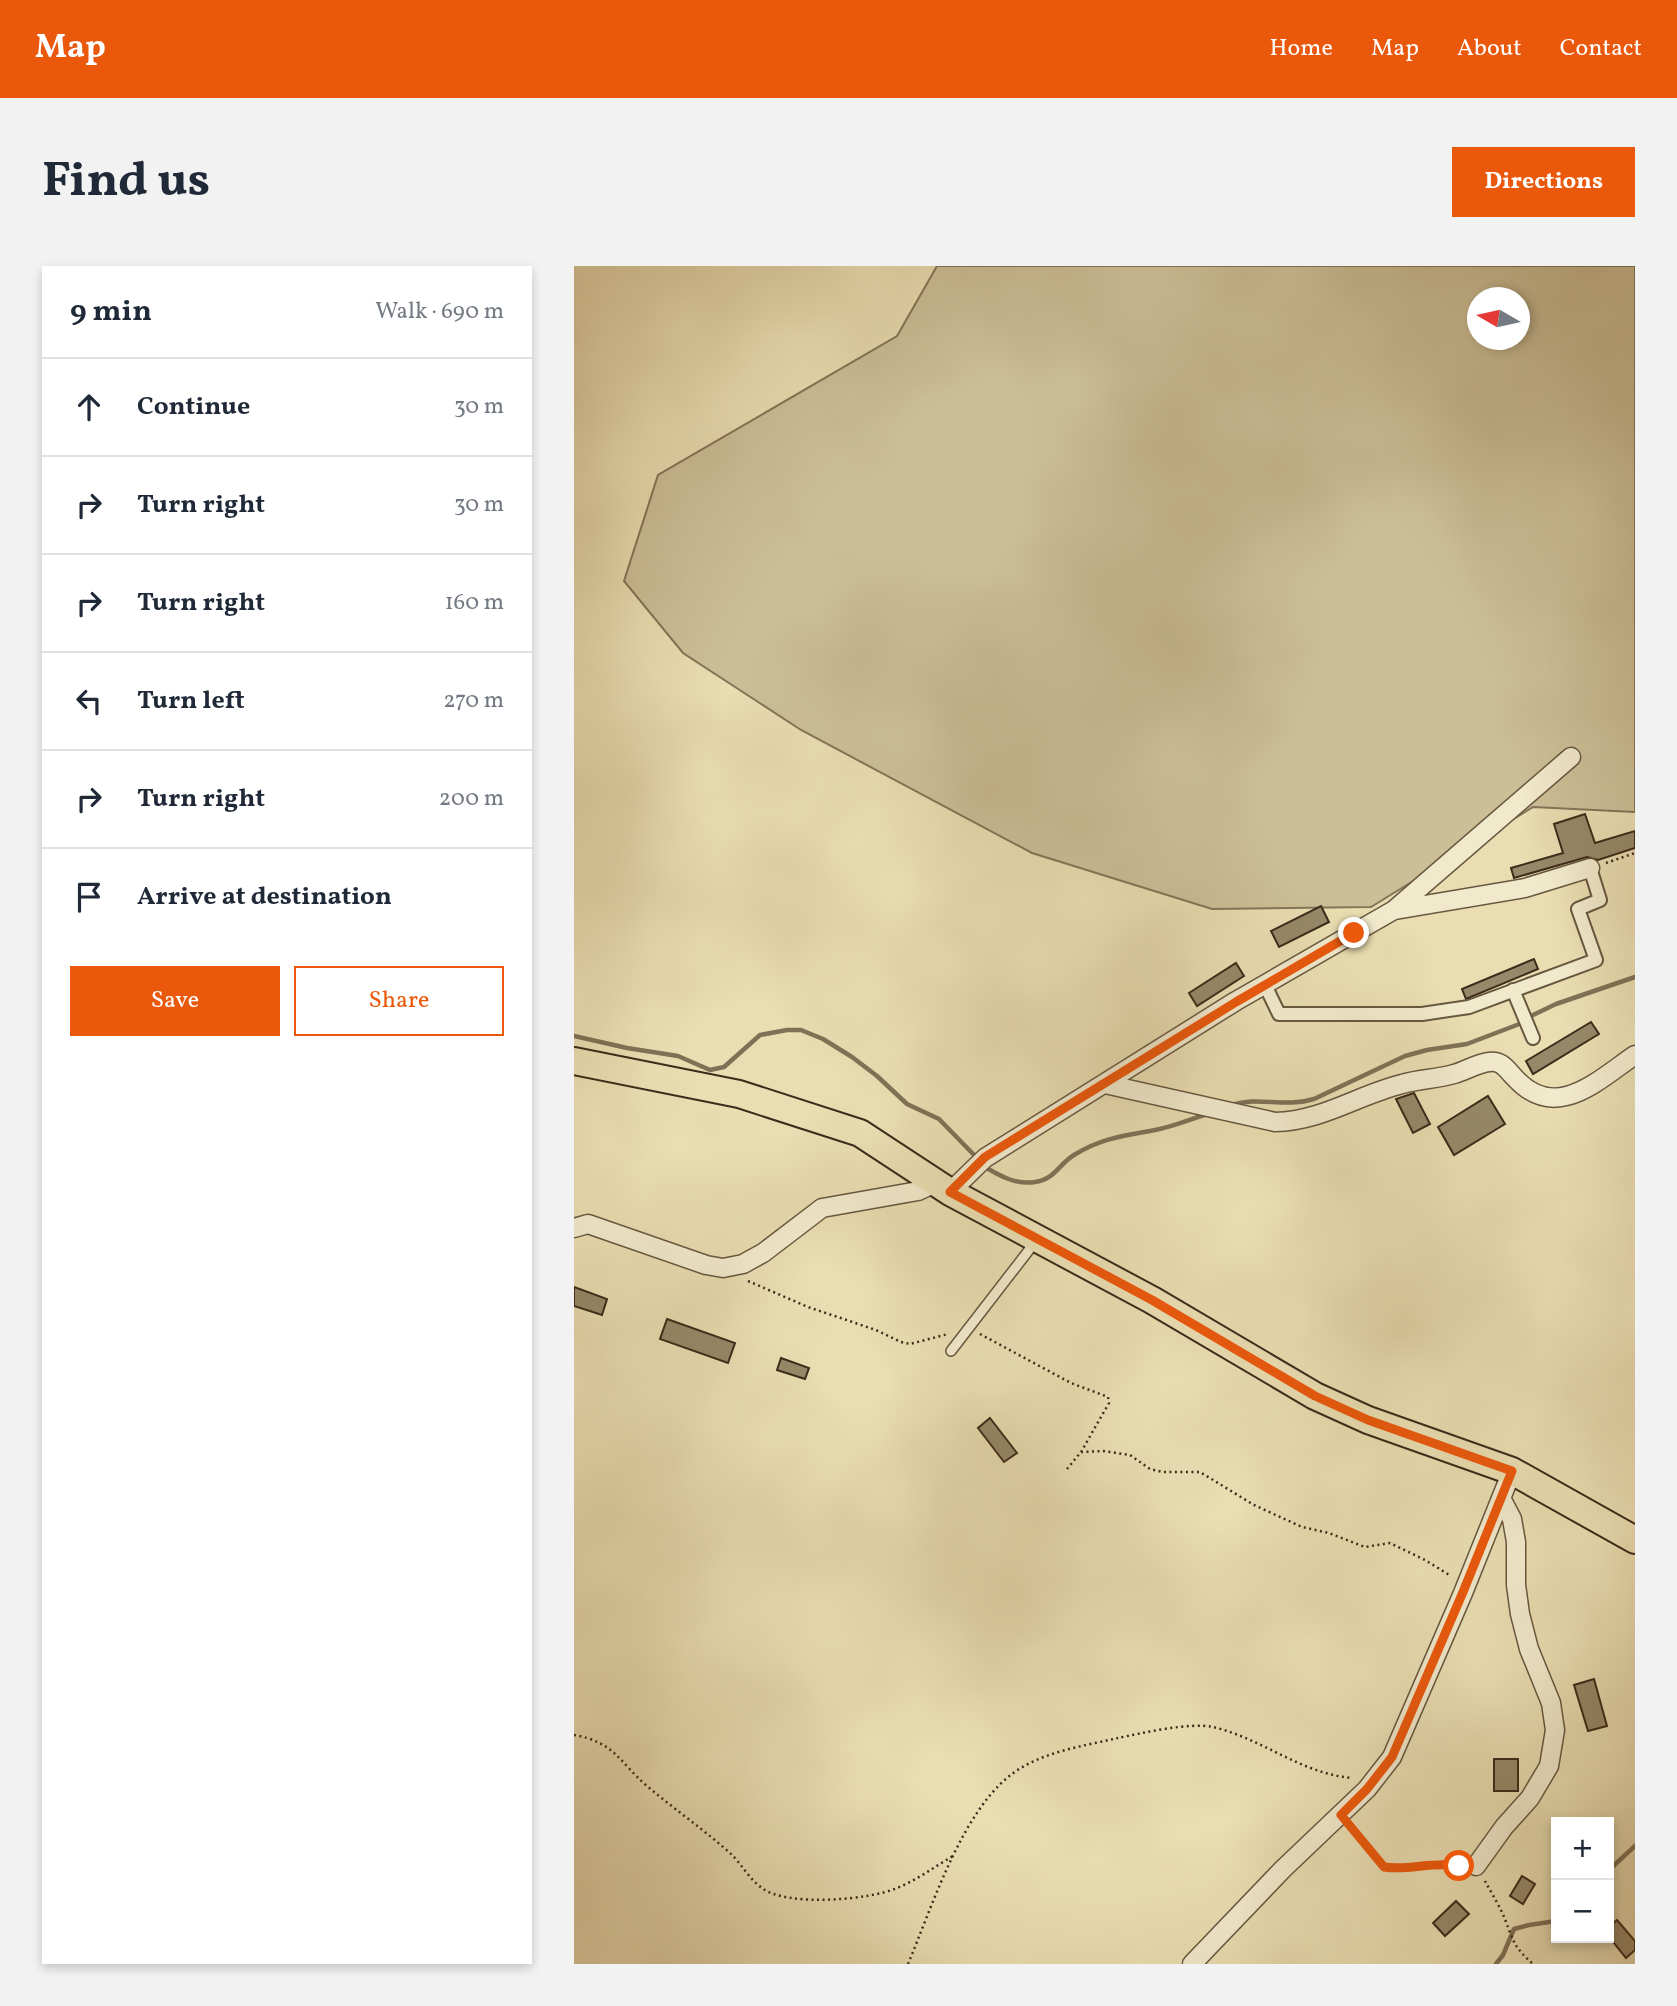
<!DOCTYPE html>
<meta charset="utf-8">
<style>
:root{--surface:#fff;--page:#f2f2f3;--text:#1f2937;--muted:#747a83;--line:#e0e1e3;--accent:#ea580c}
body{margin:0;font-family:Vollkorn,serif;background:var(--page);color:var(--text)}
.controls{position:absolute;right:21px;bottom:21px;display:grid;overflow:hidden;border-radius:0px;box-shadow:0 4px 10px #0003}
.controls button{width:63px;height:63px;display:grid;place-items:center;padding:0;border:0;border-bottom:2px solid var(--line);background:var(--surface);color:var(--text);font:35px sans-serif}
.compass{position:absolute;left:893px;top:21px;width:63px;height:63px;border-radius:50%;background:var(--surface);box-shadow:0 4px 10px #0003;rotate:279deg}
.stop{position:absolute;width:21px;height:21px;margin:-16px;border:5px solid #ea580c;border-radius:50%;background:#fff}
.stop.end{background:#ea580c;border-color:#fff;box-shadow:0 2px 7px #0008}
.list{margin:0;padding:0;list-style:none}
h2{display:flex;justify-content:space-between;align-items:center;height:91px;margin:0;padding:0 28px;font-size:30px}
h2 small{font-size:23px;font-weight:400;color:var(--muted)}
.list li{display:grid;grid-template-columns:46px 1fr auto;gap:21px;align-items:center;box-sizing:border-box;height:98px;padding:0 28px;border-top:2px solid var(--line)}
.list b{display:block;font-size:26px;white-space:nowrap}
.list em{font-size:23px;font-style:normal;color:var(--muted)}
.actions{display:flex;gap:14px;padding:21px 28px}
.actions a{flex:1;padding:16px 0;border:2px solid var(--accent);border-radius:0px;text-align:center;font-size:24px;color:var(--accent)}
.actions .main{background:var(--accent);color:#fff}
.icon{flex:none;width:38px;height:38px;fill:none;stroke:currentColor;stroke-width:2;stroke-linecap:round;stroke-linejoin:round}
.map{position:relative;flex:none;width:1061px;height:1698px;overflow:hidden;border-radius:0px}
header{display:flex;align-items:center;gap:42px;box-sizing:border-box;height:98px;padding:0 35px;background:var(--accent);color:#fff}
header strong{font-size:33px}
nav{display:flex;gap:38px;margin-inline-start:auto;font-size:24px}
.intro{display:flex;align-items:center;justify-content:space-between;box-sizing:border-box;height:168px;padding:0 42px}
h1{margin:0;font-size:49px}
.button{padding:18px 32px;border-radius:0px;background:var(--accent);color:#fff;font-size:24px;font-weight:700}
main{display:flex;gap:42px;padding:0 42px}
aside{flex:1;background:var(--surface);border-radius:0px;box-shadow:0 4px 10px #0003}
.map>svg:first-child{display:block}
</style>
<header>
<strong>Map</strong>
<nav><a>Home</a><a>Map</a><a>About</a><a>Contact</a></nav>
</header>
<div class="intro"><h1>Find us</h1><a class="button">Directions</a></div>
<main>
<aside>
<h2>9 min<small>Walk · 690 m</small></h2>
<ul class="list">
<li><svg class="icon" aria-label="ahead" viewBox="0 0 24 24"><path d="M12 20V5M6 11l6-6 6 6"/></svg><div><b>Continue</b></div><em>30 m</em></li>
<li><svg class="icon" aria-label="right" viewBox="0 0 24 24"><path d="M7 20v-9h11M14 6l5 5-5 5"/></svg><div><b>Turn right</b></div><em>30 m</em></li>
<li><svg class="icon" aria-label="right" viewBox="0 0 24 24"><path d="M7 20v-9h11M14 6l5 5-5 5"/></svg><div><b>Turn right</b></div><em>160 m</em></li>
<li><svg class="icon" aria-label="left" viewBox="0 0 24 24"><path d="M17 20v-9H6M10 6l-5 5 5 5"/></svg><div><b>Turn left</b></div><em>270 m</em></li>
<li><svg class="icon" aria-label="right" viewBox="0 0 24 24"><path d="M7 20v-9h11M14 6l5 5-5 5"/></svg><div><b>Turn right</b></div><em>200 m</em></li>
<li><svg class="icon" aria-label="arrive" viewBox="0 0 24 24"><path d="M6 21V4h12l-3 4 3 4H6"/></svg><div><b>Arrive at destination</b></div></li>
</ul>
<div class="actions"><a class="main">Save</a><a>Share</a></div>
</aside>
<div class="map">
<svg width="1061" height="1698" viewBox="0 0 1061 1698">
<rect width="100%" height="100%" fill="#e9ddb1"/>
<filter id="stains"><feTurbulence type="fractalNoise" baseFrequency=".00286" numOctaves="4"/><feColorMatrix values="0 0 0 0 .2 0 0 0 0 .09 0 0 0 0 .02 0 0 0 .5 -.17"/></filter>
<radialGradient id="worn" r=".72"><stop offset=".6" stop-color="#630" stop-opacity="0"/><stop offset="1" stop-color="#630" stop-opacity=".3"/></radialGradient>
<path fill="#ccbf97" stroke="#847558" stroke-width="2" fill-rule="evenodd" d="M363 0H1061V546L959 541 797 641 638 643 458 587 227 464 109 387 50 315 84 209 323 70ZM904 32H946V74H904Z"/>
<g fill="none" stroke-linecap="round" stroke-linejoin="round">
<path stroke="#807156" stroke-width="4.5" d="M0 770 53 782 104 790 136 804 150 801 186 769 213 764H227L249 773 278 791 303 810 333 838 365 853 402 891
M658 839C684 830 711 842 740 833L831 790 853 784 893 778 948 757 959 749 982 738 1061 711
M411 901C426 910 442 919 461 916 480 914 485 898 500 889 526 873 547 870 576 865 595 862 615 854 633 848
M1035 1604 1061 1580
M922 1698 929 1689 940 1663 955 1659 982 1655"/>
</g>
<path fill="#968869" stroke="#3c2b1a" stroke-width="2" d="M1011 548 1021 577 1061 565V582L1024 594 1013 591 940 612 937 602 989 587 980 558Z
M747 640 755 656 705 681 697 665Z
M960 693 964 703 892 733 888 723Z
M662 697 670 710 623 740 615 727Z
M1017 756 1025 768 959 808 952 795Z
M840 827 856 858 839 867 822 833Z
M914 830 931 858 880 889 864 861Z
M0 1021 33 1033 28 1049 0 1040Z
M93 1053 161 1077 154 1097 86 1073Z
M207 1092 235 1102 231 1113 203 1104Z
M416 1152 443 1187 430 1196 404 1162Z
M1020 1413 1033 1460 1014 1465 1000 1419Z
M920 1493H944V1525H920Z
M948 1610 961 1618 949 1638 936 1630Z
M882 1635 895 1648 871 1670 859 1657Z
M1043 1654 1061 1675V1684L1052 1692 1035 1671V1661Z"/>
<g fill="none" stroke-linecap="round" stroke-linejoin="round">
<defs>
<path id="service" d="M377 1085 455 984 458 974"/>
<path id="pedestrian" d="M691 719 705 748H848L895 741 1022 694 1004 643 1026 634 1016 602
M939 724 959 772"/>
<path id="minor" d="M821 644 951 622 1016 602
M531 818 701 856C748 855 784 829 828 818 845 813 863 813 880 808 891 805 904 797 915 796 928 794 933 804 941 812 982 857 1024 814 1061 789
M376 926 411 892 662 735 820 644 997 491
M0 962 14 958 132 999 149 1002 169 998 189 987 248 942 344 925 361 917
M902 1600 930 1561 956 1532 975 1500 981 1464 977 1437 955 1383 946 1348 942 1319V1276L938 1253 928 1234
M618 1698 709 1603 793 1523 818 1491 889 1327 938 1205"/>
<path id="primary" d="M0 795 165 828 286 867 376 926 578 1034 741 1130 794 1154 938 1205 1061 1274"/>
</defs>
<use href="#service" stroke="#675840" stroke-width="12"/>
<use href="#pedestrian" stroke="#675840" stroke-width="16"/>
<use href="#minor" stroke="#675840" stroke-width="21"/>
<use href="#primary" stroke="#3c2b1a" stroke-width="30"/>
<path stroke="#3c2b1a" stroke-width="2.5" stroke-dasharray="2 3.5" stroke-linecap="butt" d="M1032 597 1061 587
M174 1015 234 1041 302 1064 327 1076 336 1078 374 1068
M406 1068 497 1117 534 1131 535 1137 507 1186 493 1203
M507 1186 529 1185 556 1189 576 1203 589 1206H626L680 1239 728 1261 755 1267 791 1281 816 1277 851 1294 877 1310
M0 1469C41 1476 46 1497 73 1520 100 1543 129 1563 156 1587 167 1597 175 1613 188 1622 212 1641 296 1634 323 1622 343 1614 360 1601 379 1590
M775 1560 810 1601C836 1605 857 1595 885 1599
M911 1615C918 1628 927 1642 932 1656 940 1677 941 1682 959 1698
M334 1698C358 1641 388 1545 438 1508 467 1486 509 1480 544 1472 568 1467 616 1456 639 1461 687 1472 728 1508 778 1512"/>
<use href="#service" stroke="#f1e9cc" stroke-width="9"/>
<use href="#pedestrian" stroke="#f1e9cc" stroke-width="12"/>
<use href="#minor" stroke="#f1e9cc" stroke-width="18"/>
<use href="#primary" stroke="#e9ddb1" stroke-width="26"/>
</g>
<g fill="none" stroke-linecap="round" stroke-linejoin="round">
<path stroke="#ea580c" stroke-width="9" d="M780 667 662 736 411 891 376 926 578 1034 741 1130 794 1154 938 1205 889 1326 818 1491 793 1523 767 1549 810 1601C835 1605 859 1595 885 1600"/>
</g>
<rect width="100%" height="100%" filter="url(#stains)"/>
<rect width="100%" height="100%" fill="url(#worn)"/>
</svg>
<div class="controls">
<button>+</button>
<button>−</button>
</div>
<svg class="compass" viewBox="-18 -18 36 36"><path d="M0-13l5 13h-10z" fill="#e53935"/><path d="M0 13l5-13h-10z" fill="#747a83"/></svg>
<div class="stop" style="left:885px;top:1600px"></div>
<div class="stop end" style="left:780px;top:667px"></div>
</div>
</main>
